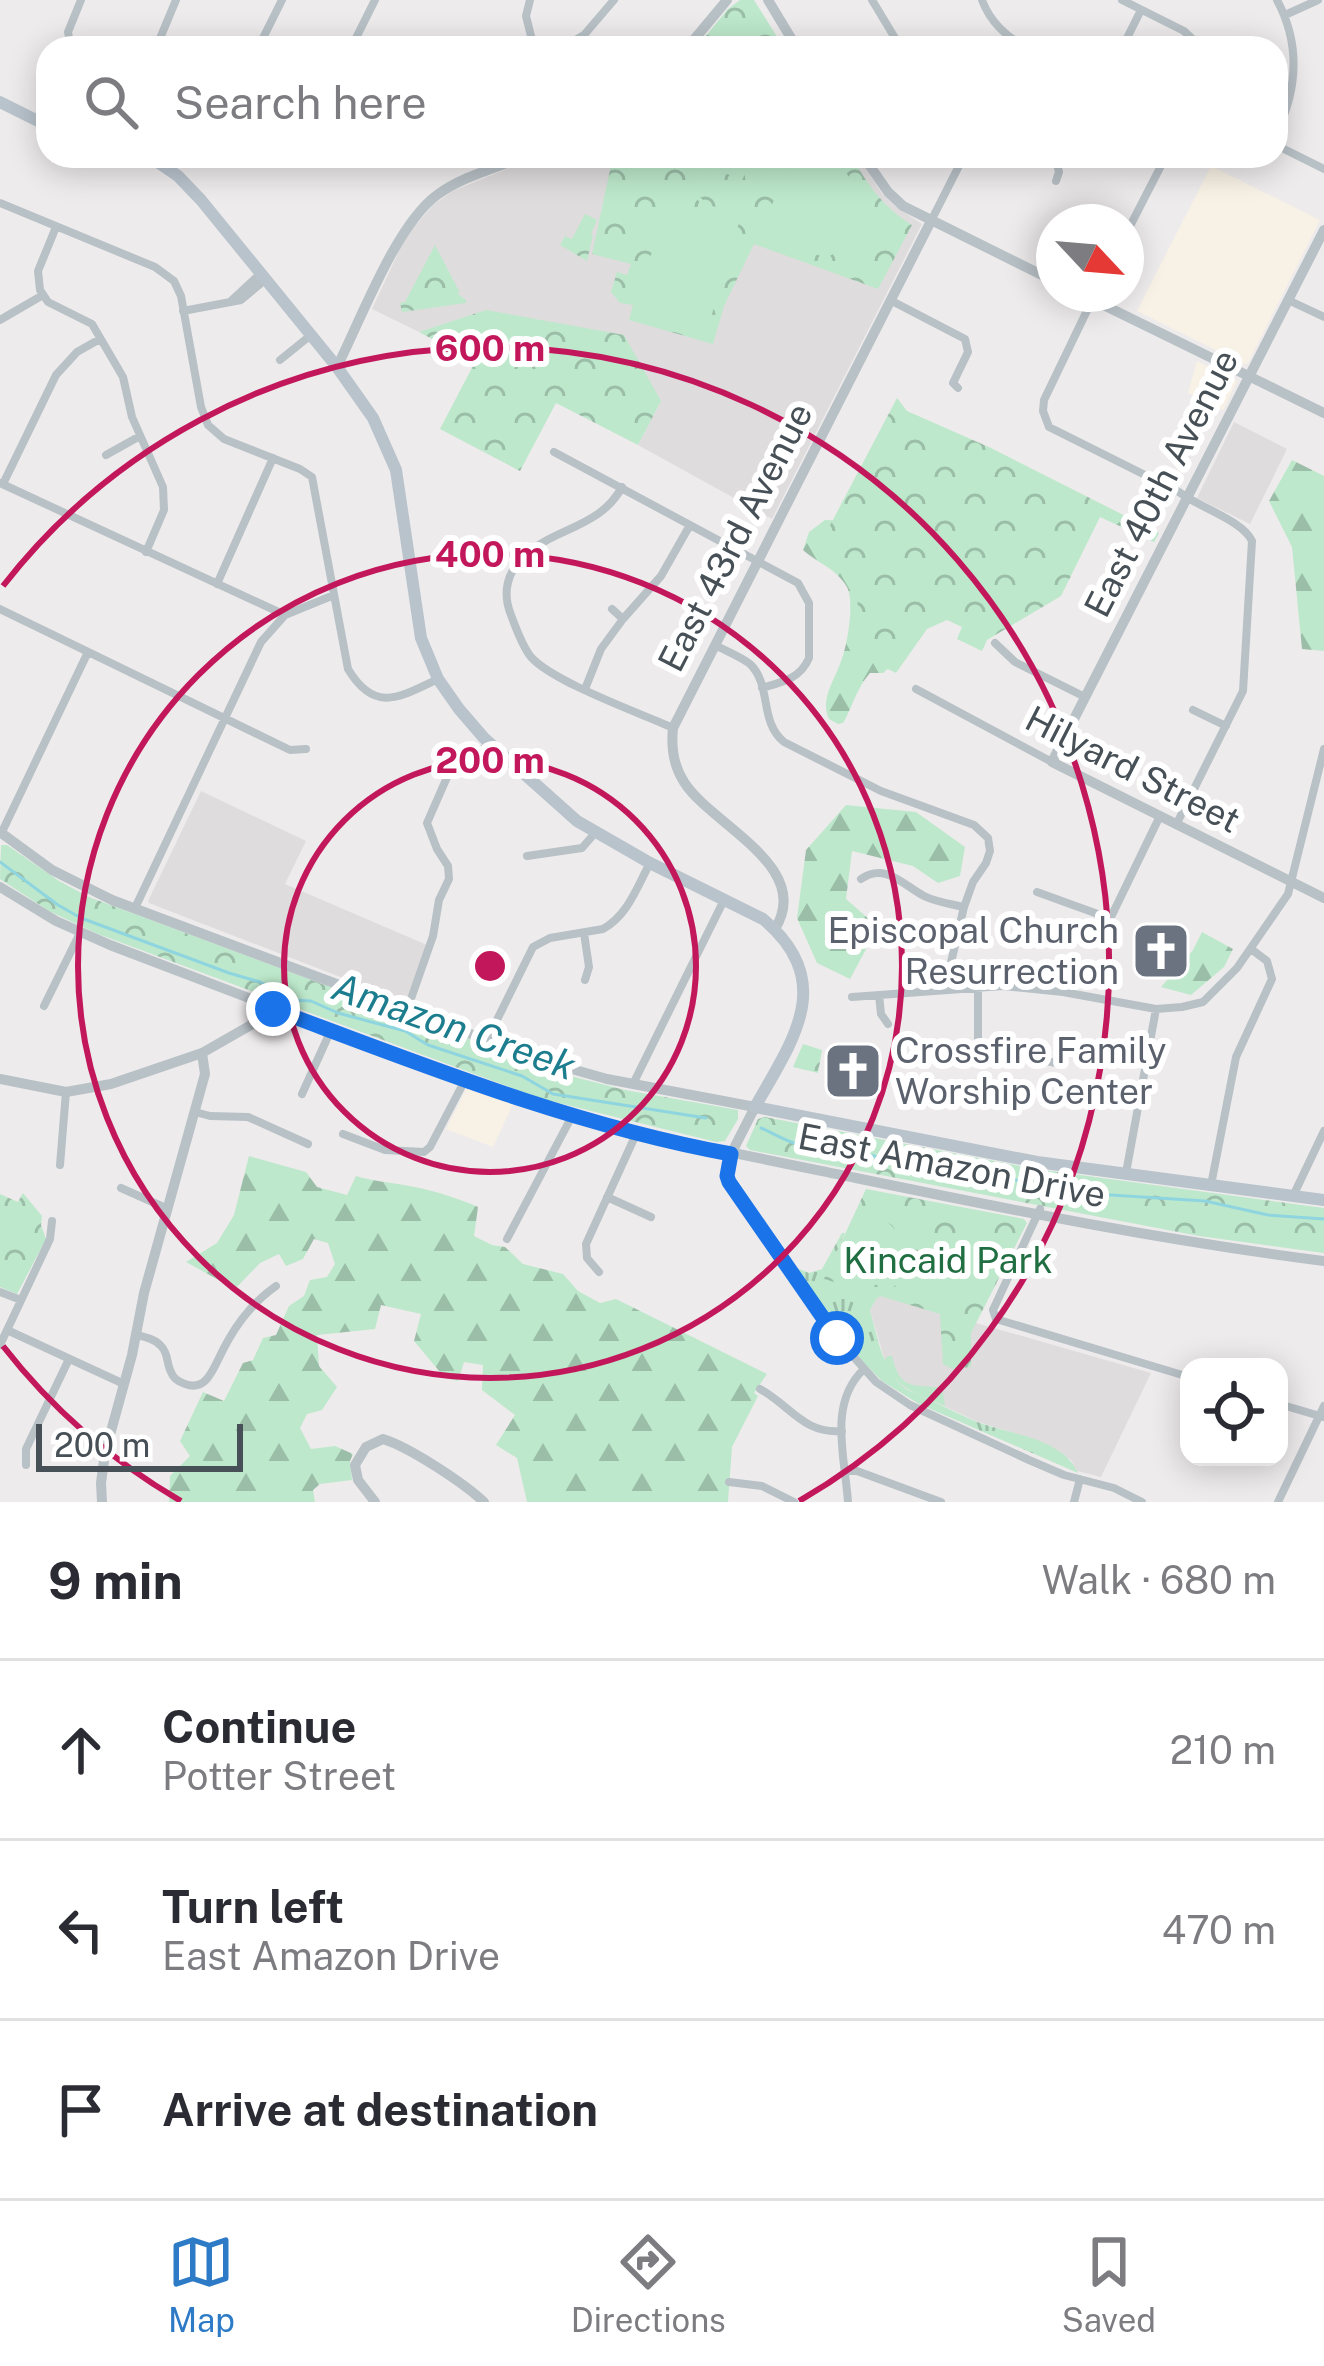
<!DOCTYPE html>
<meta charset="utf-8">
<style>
:root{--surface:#fff;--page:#f2f2f3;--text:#2b2b33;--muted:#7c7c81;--line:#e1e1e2;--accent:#2d7bc6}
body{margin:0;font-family:"Public Sans",sans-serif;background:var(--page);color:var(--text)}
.controls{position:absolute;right:36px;bottom:36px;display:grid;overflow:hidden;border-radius:24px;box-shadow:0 6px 30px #0003}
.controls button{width:108px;height:108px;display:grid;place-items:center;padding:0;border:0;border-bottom:3px solid var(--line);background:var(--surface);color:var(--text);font:60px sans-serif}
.compass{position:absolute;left:1036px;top:204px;width:108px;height:108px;border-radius:50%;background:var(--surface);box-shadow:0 6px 30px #0003;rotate:116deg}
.scale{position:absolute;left:36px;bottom:30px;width:207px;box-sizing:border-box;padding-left:12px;border:6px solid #465056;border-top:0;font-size:33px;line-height:42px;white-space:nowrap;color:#465056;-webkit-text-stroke:9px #fff;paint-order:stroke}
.stop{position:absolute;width:36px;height:36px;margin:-27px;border:9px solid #1a73e8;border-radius:50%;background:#fff}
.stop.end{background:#1a73e8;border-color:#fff;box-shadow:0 3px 12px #0008}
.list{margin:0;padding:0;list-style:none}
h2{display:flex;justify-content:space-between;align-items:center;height:156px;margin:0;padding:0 48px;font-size:51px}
h2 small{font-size:39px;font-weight:400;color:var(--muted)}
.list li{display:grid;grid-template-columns:78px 1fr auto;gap:36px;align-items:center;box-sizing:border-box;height:180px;padding:0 48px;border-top:3px solid var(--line)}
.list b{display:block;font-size:45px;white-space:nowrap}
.list p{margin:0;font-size:39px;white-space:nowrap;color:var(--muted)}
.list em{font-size:39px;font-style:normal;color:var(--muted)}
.icon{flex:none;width:66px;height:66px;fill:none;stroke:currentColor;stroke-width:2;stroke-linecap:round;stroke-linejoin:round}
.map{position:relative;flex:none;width:1324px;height:1502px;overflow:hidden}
.search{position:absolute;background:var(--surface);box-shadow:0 6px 30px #0003;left:36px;right:36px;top:36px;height:132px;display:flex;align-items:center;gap:30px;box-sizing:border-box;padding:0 42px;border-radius:36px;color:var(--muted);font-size:45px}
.sheet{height:696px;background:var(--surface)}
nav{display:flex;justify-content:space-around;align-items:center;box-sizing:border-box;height:168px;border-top:3px solid var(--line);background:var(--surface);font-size:33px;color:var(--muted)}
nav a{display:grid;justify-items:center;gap:6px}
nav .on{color:var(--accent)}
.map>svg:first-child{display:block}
</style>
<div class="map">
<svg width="1324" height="1502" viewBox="0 0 1324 1502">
<defs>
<pattern id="grass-tufts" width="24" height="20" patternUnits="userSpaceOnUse" patternTransform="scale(3)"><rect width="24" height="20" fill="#bde8cb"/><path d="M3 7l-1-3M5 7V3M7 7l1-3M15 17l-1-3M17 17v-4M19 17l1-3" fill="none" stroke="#9bbea8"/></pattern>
<pattern id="forest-firs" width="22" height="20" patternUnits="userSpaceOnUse" patternTransform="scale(3)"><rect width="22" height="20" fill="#bde8cb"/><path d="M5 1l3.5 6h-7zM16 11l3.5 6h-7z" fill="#9bbea8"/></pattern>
<pattern id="park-crowns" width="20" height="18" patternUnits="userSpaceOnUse" patternTransform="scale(3)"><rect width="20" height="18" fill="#bde8cb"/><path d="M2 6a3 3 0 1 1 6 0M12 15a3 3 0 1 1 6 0" fill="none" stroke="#9bbea8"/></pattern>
</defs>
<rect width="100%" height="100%" fill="#eeebec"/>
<path fill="#f8f1e5" d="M1211 166 1320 220 1248 363 1244 364 1137 311Z
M1197 361 1237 381 1223 410 1188 393Z
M469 1089 513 1104 493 1147 446 1129 466 1090Z"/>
<path fill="#dfdcdd" d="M539 156H858L882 194 895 206 922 224 772 519 638 445 661 401 487 310 419 332 372 309 406 236 433 205 453 191Z
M1234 422 1287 449 1250 524 1197 498Z
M201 791 306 841 285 884 427 945 405 1002 149 903 148 901Z
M882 1296 1151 1373 1101 1477 1077 1471 1071 1460 1052 1448 1027 1437 978 1422 903 1387 887 1368 870 1310 877 1297Z"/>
<path fill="url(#grass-tufts)" d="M842 1233H845L825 1279 882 1296 877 1298 870 1310C878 1339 882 1370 906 1389 930 1399 953 1412 977 1422 1009 1434 1063 1438 1078 1473L919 1404 882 1381 862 1361 794 1267 809 1273 822 1269Z"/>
<path fill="url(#forest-firs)" d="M1292 460 1324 476V651L1302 649 1292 547 1269 501Z
M825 520 1008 526 893 664 883 673H870C856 689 853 706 843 723L838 724 829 719C820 700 833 683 840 664 847 648 855 603 847 587 836 568 817 563 803 550L809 532Z
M846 805 916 812 965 847 960 876 938 883 913 866 852 851 846 899 878 927 850 979 817 963 797 918 806 850Z
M1202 932 1233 949 1224 967 1191 995 1161 987 1193 950Z
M249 1156 306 1172 317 1187 347 1195 356 1176C372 1181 387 1182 404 1185 429 1189 455 1197 478 1207L474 1236 492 1245 505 1247 523 1264 563 1274 578 1291 600 1303 616 1299 767 1374 754 1393 758 1396 732 1447 728 1502H527L517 1458 496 1445 515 1415 482 1390 483 1365 464 1362 458 1381 445 1378 414 1341 421 1314 381 1305 375 1329 317 1335 319 1366 337 1387 322 1410 307 1414 300 1428 311 1449 335 1446 353 1454 350 1461 352 1480 320 1484 313 1490 315 1502H169L170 1476 190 1456 180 1441 203 1392 224 1401 243 1363 253 1360 263 1338 276 1335 289 1306 304 1296 310 1280 327 1277 335 1264 328 1243 314 1239 303 1259 286 1266 279 1254 260 1263 235 1289 186 1262 217 1243 234 1215Z"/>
<path fill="url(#park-crowns)" d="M740 0H754L784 48H696L728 9Z
M613 156H851C868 185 883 207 912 225L878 289 754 244 724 306 713 344 629 320 633 305 620 303 611 292 617 272 627 275 631 264 592 254Z
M585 214 597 220 591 234 593 235 587 261 560 245 565 236 572 239Z
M435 245 459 291 458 294 466 300V303L402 312 400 303 405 302Z
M486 310 624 335 661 401 638 445 556 403 520 471 440 429 475 362 419 332Z
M897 398 907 411 991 448 1159 533 1154 542 1100 517 1061 596 987 640 982 651 957 639 962 627 947 620 927 629 896 673 857 654 858 573 816 552Z
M1 845H7L59 881 89 897 563 1074 625 1090 738 1110V1119L725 1141 716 1142 539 1098 98 934 49 911 0 879Z
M803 1044 822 1050 818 1073 793 1067Z
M765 1117 1036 1169 1324 1208V1253L1199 1236 750 1150 746 1146 758 1119Z
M866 1189 1024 1219 1027 1223 971 1333V1367L953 1369 943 1364 940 1314 824 1279Z
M23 1193 42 1216 41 1225 46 1239 17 1294 0 1287V1194L18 1202Z
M888 1356H892C900 1391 913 1384 942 1388L945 1406C919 1395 895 1388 884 1360Z"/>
<path fill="#bde8cb" d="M689 156H693C681 200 725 226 748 194 755 183 757 168 760 156H764C760 171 757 191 745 202 711 231 679 191 689 156Z
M703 156H749L743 179 700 166Z
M794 156H837L878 229 826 258 759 233Z
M667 201 739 223 704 341 632 319Z
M857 1214C902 1212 915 1256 892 1290L842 1274 839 1267Z
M964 1231 985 1232 1001 1243 977 1301 972 1304 917 1286C918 1256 935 1237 964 1231Z"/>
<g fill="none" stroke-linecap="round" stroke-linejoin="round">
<path stroke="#8fd5e0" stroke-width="3" d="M0 862 58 905 81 918 229 973 260 982 292 1000 311 1001 338 1013 405 1031 428 1045 522 1076 553 1094 706 1118
M761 1128C780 1136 798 1151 819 1142L901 1163 1001 1175 1048 1191 1205 1201 1268 1215 1324 1219"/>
<path stroke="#b8c1c6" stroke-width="8" d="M530 0 526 16 534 48
M872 0 901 48
M982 0C990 22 1006 36 1026 48
M1122 0 1184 31 1202 48
M1285 15 1318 0
M71 48 68 32 81 0
M156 48 176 0
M258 48 282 0
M351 48 375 0
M451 48V41
M562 48 584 35 614 0
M1122 48 1141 10
M1276 134C1298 89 1301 45 1277 0
M1276 145 1324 169
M1055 156 1059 172 1056 181
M0 203 155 267 174 281 181 296 201 407 208 425 224 439 300 469 312 477 348 669C375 714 400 697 438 679
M931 221 964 156
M56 227 38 271 40 290 48 302 92 324 123 377 132 417 163 487 164 510 146 552
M1126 234 1166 156
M1095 294 1044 400 1043 411 1049 427 1179 492C1200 508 1242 520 1252 541L1243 691 1176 825
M890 300 965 339 968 352 953 383 958 388
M1288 300 1324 317
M230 302 260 274
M183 311 241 300 265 280
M0 320 43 295
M280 360 311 335
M554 452 798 583 809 603V658C800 679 782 682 762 688
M106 455 140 436
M0 483 285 615
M3 484 56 375 77 352 100 339
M622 487C600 528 556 527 524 556 507 572 502 593 511 615 516 628 522 646 531 657 553 682 640 713 673 728
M217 584 273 458
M0 609 290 750 306 749
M623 619 661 576 690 525
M995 643 1015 662 1085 697
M715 645C726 651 740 656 750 664 772 685 759 722 784 742L881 791 974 825 988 838 990 851 986 863 973 882 964 907 945 988
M585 689 601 649 623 619 612 609
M916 689 1052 762
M1193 710 1226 726
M1 834 88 652
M527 856 582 848 595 833
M861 879C885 862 903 885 924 896 936 902 951 904 964 907
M1037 892 1106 917 1112 915 1159 818
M135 908 261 642 285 615 334 595
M584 933 589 967 585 980
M978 986V1040L983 1048 1056 1063
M879 995 881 1014 888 1024
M852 997 1003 986 1063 992 1156 1009 1182 1007 1203 1002 1237 968 1288 894 1324 749
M44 1006 80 933
M407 1010 433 936 439 900 449 879 448 866 437 849 427 823 455 759C465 751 478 753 491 745
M487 1040 533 947 550 938 603 929C628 915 637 887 650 863
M633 1084 724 900
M302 1094 331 1030
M195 1112 210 1116 248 1117 308 1144
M343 1134 385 1150 424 1152 430 1147 465 1080
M731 1154 727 1171 729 1182 837 1338 876 1382 910 1405 1029 1460 1064 1475 1114 1488 1142 1502
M60 1165 66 1092
M1126 1173 1156 1009
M1211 1185 1236 1057 1272 979 1267 961 1251 949
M121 1188 168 1209
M1294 1194 1324 1131
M607 1197 651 1217
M1040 1209 993 1310 996 1319 1189 1377
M507 1239 572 1116
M599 1272 587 1258 586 1244 637 1132
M0 1292 21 1300
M7 1330 124 1384
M136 1335C145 1337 155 1339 161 1346 169 1354 166 1363 171 1372 173 1378 179 1382 185 1384 204 1391 211 1374 218 1360 232 1330 249 1305 276 1286
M0 1345 50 1239 52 1221
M760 1389C791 1406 803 1434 842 1431
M1279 1404 1323 1417
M26 1465V1449L69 1359
M846 1471H857L941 1502
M729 1482 762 1486 794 1502
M848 1502C845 1457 828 1404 863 1370
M1074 1502 1080 1479
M1278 1502 1324 1406"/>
<path stroke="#b8c1c6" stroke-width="10" d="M768 0 797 48
M687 48 727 0
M863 156 888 192 903 206 1054 281
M1324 230 1052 762 1324 898
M1081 294 1324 413
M337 367C361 319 396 225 437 195 463 176 496 168 525 156
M0 832 52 870 112 900 540 1060 607 1079 755 1107 731 1154
M0 887 56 921 110 945 508 1097C622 1132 739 1154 856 1178 1011 1210 1167 1241 1324 1261
M775 929C814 866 711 825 684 782 673 765 671 747 673 728L931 221
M0 1079 66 1092 111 1084 202 1053 251 1025 263 1005
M102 1502 101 1483 105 1453 132 1355 144 1293 205 1074 202 1053
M375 1502 358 1480 355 1465 366 1447 383 1439C409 1447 464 1483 484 1502"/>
<path stroke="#b9c3cc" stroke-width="12" d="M0 102 48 126
M149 156 178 176 201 200 337 367 373 418 396 470 421 638 438 679 459 709 484 738 577 821 650 863 763 919C838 982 792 1041 755 1107L1037 1162 1324 1200"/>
</g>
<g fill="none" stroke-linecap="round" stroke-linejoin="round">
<path stroke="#1a73e8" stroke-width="15" d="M273 1009C423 1065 572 1125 731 1154L727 1176 729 1182 837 1338"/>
</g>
<g fill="none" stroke="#c2185b" stroke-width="6">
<circle cx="490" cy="966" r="206"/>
<circle cx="490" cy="966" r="412"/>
<path d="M181 1501A618 618 0 0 1 3 1346M3 586A618 618 0 1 1 799 1501"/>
</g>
<defs>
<symbol id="church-square" viewBox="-11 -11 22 22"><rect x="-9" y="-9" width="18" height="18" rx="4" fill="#6b7280" stroke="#fff"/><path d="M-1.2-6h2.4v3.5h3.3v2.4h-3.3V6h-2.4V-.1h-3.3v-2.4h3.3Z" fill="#fff"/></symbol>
</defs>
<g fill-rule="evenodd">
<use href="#church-square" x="1128" y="918" width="66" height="66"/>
<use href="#church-square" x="820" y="1038" width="66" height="66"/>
</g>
<g text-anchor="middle" stroke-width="12" stroke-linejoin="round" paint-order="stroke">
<g font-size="36" fill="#465056" stroke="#fff">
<text transform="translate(1161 483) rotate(-63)" y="13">East 40th Avenue</text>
<text transform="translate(735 537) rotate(-63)" y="13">East 43rd Avenue</text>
<text transform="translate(1133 769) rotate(27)" y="13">Hilyard Street</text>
<text transform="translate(952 1165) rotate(11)" y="13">East Amazon Drive</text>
</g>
<g font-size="36" fill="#5b616d" stroke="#fff" text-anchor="end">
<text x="1119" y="943">Episcopal Church<tspan x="1119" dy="41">Resurrection</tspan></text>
<text x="895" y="1063" text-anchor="start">Crossfire Family<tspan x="895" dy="41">Worship Center</tspan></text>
</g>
<g font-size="36" fill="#206e42" stroke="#fff">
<text x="948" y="1273">Kincaid Park</text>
</g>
<g font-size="39" font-style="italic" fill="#1b7d8d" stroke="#fff">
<text transform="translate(454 1026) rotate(19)" y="14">Amazon Creek</text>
</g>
</g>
<circle cx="490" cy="966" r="18" fill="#c2185b" stroke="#fff" stroke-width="6"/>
<g font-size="36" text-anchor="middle" font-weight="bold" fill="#c2185b" stroke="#fff" stroke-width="12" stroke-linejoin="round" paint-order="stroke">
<text x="490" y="361">600 m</text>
<text x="490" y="567">400 m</text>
<text x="490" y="773">200 m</text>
</g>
</svg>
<div class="controls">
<button><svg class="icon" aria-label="locate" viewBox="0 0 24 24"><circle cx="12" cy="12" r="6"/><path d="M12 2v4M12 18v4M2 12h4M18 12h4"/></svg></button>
</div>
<svg class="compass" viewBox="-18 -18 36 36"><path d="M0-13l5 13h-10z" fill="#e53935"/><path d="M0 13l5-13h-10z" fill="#7c7c81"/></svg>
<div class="scale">200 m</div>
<div class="stop" style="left:837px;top:1338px"></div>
<div class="stop end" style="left:273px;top:1009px"></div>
<div class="search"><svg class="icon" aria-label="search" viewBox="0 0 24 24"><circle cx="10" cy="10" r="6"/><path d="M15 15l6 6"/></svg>Search here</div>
</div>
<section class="sheet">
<h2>9 min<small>Walk · 680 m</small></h2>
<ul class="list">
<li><svg class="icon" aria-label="ahead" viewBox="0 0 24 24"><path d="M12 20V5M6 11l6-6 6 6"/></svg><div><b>Continue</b><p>Potter Street</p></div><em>210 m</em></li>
<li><svg class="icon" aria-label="left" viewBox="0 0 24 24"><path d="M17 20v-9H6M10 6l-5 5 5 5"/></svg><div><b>Turn left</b><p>East Amazon Drive</p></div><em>470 m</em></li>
<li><svg class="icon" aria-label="arrive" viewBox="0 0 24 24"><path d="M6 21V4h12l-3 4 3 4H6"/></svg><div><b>Arrive at destination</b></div></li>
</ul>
</section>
<nav>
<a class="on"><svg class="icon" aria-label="map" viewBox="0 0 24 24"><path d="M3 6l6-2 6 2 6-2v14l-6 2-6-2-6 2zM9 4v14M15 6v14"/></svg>Map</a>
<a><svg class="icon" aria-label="directions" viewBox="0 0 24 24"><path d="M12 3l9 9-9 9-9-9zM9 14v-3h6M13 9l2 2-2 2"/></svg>Directions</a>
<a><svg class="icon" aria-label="saved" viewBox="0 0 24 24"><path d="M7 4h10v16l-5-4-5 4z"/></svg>Saved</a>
</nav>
